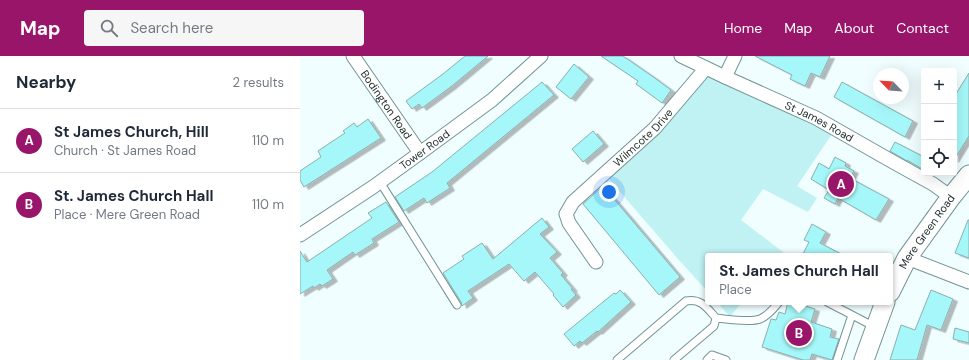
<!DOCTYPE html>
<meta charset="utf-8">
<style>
:root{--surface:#fff;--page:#f6f6f7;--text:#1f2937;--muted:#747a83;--line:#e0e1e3;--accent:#99156a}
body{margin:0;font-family:"DM Sans",sans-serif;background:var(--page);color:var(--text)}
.controls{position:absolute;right:12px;top:12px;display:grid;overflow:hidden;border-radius:4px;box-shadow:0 4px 16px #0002}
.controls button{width:36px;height:36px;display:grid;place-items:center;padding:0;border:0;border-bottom:1px solid var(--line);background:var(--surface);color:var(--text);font:20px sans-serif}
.compass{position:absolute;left:573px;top:12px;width:36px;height:36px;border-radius:50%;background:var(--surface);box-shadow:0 4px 16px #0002;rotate:295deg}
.you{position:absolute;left:309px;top:136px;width:14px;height:14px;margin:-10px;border:3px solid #fff;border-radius:50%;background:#1a73e8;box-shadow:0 0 0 6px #1a73e833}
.badge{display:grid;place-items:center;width:26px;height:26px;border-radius:50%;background:var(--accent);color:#fff;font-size:13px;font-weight:700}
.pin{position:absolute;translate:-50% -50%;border:2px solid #fff;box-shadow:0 1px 4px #0006}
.popup{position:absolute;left:405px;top:197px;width:188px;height:52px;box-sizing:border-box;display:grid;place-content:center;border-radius:4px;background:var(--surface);filter:drop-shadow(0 1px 3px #0005);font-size:13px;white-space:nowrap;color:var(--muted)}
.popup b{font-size:15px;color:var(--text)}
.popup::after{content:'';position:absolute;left:50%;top:100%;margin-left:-8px;border:8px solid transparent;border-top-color:var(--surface)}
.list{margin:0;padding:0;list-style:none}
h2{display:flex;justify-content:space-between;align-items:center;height:52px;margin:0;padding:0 16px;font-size:17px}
h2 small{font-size:13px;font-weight:400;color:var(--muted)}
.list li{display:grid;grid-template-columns:26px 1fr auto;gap:12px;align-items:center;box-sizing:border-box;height:64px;padding:0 16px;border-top:1px solid var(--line)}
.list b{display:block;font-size:15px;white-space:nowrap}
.list p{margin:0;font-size:13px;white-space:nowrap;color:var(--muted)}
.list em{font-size:13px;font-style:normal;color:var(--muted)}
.icon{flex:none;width:22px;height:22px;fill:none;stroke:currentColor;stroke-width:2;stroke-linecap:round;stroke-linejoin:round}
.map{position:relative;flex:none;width:669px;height:304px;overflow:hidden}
header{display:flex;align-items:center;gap:24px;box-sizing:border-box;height:56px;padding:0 20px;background:var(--accent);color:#fff}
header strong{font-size:19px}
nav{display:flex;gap:22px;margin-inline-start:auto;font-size:14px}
.search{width:280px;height:36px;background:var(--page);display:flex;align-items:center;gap:10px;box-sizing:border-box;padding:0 14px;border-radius:4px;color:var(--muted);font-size:15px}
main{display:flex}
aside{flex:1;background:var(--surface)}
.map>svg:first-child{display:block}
</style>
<header>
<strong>Map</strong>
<div class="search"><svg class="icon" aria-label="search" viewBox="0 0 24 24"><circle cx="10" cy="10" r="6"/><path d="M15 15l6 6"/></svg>Search here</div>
<nav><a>Home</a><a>Map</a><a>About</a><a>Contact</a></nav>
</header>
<main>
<aside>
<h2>Nearby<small>2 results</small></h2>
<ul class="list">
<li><span class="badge">A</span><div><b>St James Church, Hill</b><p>Church · St James Road</p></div><em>110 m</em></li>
<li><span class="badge">B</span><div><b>St. James Church Hall</b><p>Place · Mere Green Road</p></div><em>110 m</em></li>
</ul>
</aside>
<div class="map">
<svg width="669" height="304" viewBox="0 0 669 304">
<defs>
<filter id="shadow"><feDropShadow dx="4.5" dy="2.5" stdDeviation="0" flood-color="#0004"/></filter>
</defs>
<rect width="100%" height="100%" fill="#f0feff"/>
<path fill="#c0f2f3" d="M408 20 514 67 532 78 497 130 517 142 508 156 463 133 441 164 483 196 480 200H408V236L378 203 309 123Z
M417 246H442L430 261Z"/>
<path fill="#a5f7f9" stroke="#8daeaf" filter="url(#shadow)" d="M165 0H188L152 30 122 52 119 48 112 53 106 45 143 18Z
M301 0H323L352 20 371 34 362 47 336 28 338 25Z
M455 0H530L520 21 511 17 505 30 490 23 492 19Z
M274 8 289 21 271 43 256 31Z
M669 17V80L654 104V41Z
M242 26 254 39 147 127 150 132 127 147 124 142 104 155 95 141 132 116Z
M542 26 613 65 605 81 534 41Z
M68 63 81 82 4 131 0 124V115L21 101 18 95 45 77 43 75 54 67 57 71Z
M293 75 304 88 283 106 272 93Z
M595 86 624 101V114L607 104V105L590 95Z
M535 101 546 107 545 110 554 115 550 122 589 143 576 164 538 142 535 148 524 142 529 134 511 123 519 107 529 113Z
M303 130 380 221 359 239 283 148Z
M86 146 99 166 72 183 74 187 55 199 53 196 27 214 33 223 22 230 20 228 14 232 13 230 0 238V195L7 206 72 162 68 157Z
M242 162 249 171 240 178 257 196 250 202 263 217 261 219 273 233H271L276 239 263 251 253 239 254 238 235 216 224 225 209 208 168 235 173 242 162 250 161 246 143 217 164 203 162 200 182 187 193 203Z
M668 164H669V202L655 197Z
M512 168 526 176 520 187 545 200H502L509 186 504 184Z
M320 234 331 246 298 276 297 275 282 287 280 285 274 290 264 278 314 237 316 238Z
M631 234 653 243 641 274 627 269 617 304H590L601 269 615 274Z
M488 246H493L515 253 511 266 532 273 530 281 539 283 532 304 512 298 510 304H503L462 291 471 263 476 264 479 256 485 258Z
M655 272 669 276V287L653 283Z"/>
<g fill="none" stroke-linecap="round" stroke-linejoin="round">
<defs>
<path id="service" d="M80 126 157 249
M527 246 575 271
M317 304 386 245C401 242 407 252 416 262 427 263 450 267 460 263 468 260 474 252 479 246
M374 304 414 270 416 262
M407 304 412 299 426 304
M537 304 552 259"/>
<g id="minor">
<path id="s1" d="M53 0 120 97"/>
<path id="s2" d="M381 0 425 21 516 62 595 107 633 128 651 141"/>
<path d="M425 21 435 0"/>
<path id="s3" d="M0 179 73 131 120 97 192 44 241 0"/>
<path d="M607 202 669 226"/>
<path id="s4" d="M296 206 269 167 266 158 273 146 355 72 406 12"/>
</g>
<g id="secondary">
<path id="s5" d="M590 236 607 202 651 141 669 119"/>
<path d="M564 304 585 246"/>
</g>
</defs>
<use href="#service" stroke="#739495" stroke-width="9"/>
<use href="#minor" stroke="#739495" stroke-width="15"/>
<use href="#secondary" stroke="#739495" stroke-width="21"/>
<use href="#service" stroke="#fff" stroke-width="7"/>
<use href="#minor" stroke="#fff" stroke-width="13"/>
<use href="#secondary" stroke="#fff" stroke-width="19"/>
</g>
<g text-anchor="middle" stroke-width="3" stroke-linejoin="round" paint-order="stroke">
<g font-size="11" fill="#1c2a2a" stroke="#f0feff">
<text dy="4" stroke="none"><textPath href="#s1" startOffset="59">Bodington Road</textPath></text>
<text dy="4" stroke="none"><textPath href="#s2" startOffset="153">St James Road</textPath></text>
<text dy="4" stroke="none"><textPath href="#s4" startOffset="166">Wilmcote Drive</textPath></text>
<text dy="4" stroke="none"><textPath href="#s3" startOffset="151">Tower Road</textPath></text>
<text dy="4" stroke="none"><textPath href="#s5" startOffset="71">Mere Green Road</textPath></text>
</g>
</g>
</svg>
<div class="controls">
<button>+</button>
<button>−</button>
<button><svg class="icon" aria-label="locate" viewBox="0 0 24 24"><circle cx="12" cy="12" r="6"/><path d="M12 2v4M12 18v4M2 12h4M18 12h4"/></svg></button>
</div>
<svg class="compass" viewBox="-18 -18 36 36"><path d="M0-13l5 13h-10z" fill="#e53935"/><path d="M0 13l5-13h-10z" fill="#747a83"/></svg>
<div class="you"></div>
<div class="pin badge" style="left:541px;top:128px">A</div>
<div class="pin badge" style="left:499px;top:277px">B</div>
<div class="popup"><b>St. James Church Hall</b>Place</div>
</div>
</main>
